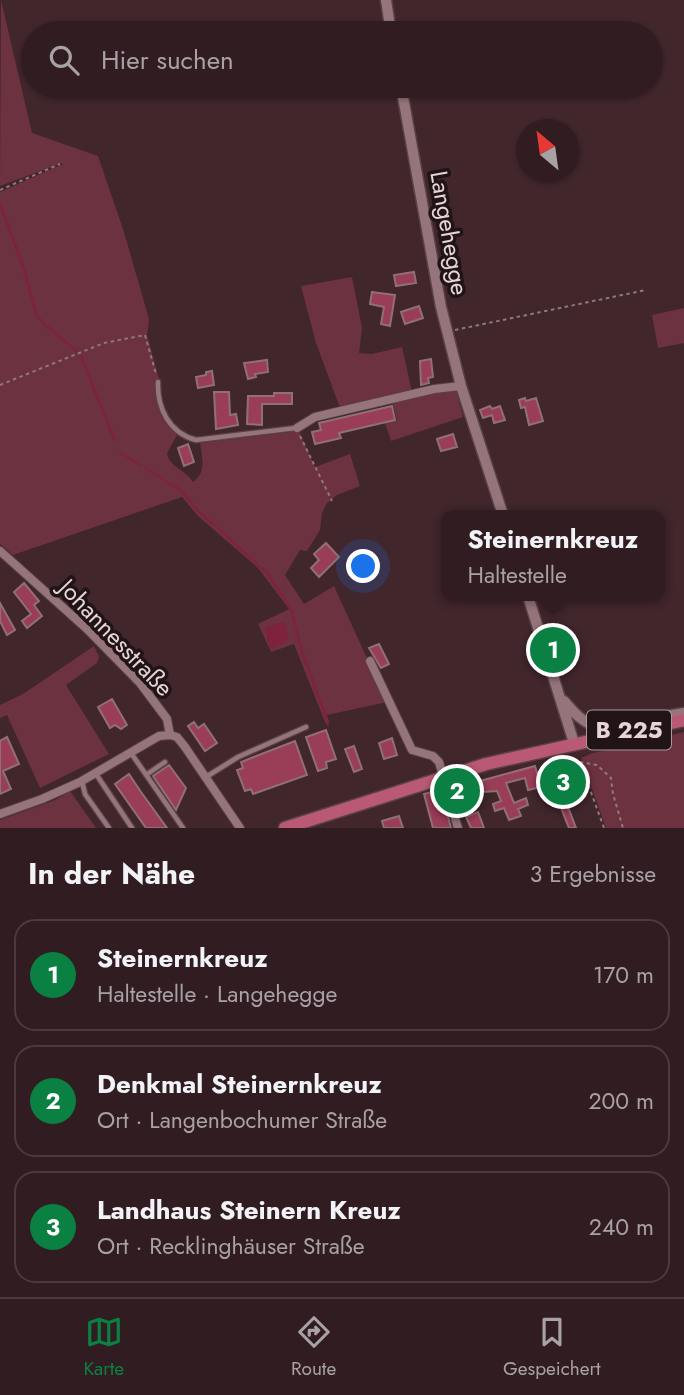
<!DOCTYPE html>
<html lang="de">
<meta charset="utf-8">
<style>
:root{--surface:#311c21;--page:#3d292e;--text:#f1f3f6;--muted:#a8a1a5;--line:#4c3a3f;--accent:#0b8043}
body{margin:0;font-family:Jost,sans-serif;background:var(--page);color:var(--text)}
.compass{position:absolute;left:516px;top:119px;width:63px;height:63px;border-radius:50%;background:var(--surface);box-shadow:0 2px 5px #0004;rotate:331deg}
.you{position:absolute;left:364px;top:567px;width:24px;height:24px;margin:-18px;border:5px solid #fff;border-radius:50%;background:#1a73e8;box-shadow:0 0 0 10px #1a73e833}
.badge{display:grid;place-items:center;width:46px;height:46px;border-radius:50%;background:var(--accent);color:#fff;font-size:23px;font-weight:700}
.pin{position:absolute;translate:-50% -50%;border:4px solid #fff;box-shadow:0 2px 7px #0006}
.popup{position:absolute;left:441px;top:510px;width:224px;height:91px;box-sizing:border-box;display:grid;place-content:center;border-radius:14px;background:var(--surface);filter:drop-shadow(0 2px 5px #0005);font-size:23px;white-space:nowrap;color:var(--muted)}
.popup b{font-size:26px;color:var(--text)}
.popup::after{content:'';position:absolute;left:50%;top:100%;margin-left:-14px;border:14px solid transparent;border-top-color:var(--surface)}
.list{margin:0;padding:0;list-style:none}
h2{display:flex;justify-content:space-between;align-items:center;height:91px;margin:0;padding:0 28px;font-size:30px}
h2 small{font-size:23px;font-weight:400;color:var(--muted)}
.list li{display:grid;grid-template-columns:46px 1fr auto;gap:21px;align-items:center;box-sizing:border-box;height:112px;margin:0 14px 14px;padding:0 14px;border:2px solid var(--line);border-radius:21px}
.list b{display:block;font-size:26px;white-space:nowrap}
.list p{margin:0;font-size:23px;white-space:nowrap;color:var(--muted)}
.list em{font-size:23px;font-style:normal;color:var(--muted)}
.icon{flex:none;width:38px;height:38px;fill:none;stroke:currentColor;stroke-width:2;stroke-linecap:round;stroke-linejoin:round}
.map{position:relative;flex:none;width:684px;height:828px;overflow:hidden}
.search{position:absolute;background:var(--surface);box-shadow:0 2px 5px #0004;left:21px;right:21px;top:21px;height:77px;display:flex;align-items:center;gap:18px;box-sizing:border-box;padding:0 24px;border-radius:38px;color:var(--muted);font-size:26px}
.sheet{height:469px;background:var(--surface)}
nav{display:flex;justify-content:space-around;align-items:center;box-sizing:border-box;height:98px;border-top:2px solid var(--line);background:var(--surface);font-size:19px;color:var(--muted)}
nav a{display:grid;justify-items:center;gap:4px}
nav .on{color:var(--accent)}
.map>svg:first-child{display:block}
</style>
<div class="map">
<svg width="684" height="828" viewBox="0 0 684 828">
<rect width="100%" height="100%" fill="#41262c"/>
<path fill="#6c3240" d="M1 0 32 133 98 156 124 232 149 319 147 335 159 379 155 381 160 411 177 435 167 453C169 467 186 470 193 482 207 472 202 458 200 443L299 431 315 467 350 454 360 486 337 495 327 503 322 513 320 530 307 551 300 550 285 575 304 604 334 586 387 702 327 715 329 727 325 722 294 644 271 652 258 624 289 609 258 568 198 516 182 497 13 555 0 544V192L63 164 62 163 0 186Z
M352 277 362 328 359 353 372 354 402 347 412 392 340 408 316 343 301 286Z
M684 308V343L658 348 652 315Z
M456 390 463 417 391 441 385 423 397 420 392 401 427 393Z
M94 646 99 657 97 663 66 685 109 754 40 788 7 715 0 718V705L23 694Z
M684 732V828H606L581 758 593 753Z
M70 791 96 828H0V820L55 800Z"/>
<path fill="#7e223e" d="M285 621 289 639 277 647 270 649 265 628Z"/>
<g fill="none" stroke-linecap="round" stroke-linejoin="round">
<path stroke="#7e223e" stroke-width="2.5" d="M0 204 24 269 36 314 44 324 77 351
M81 356 115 441
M120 453 140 465
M145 468 182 491 198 511 214 525
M218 528 268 574 291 609 302 652 328 722"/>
</g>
<path fill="#9a3d56" stroke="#8f7075" stroke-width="2" d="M414 272 416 283 396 286 394 275Z
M372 292 395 295 390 326 381 324 384 307 370 304Z
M419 306 423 318 405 324 401 312Z
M431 359 433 377 428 378 429 383 421 385 420 361Z
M267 360 268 372 255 374 256 377 248 379 244 363Z
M212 371 214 385 198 388 196 377 206 375V372Z
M214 392H229L230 415 236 414 238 425 216 429Z
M274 393H292V404H262V425L247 424 248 396H274Z
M525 398 526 401 536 398 543 421 529 425 525 407 521 408 519 400Z
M392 406 395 420 339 433 341 438 315 444 312 432 321 430 319 423Z
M490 406 492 409 500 406 505 420 494 423 492 415 483 418 480 410Z
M453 434 457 447 441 451 437 439Z
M188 444 194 462 184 466 178 448Z
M326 543 339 557 319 577 311 568 319 560 314 554Z
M24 583 39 601 34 605 42 616 27 628 22 621 31 614 14 592Z
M0 603 15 630 7 635 0 621Z
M379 644 389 664 381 668 369 648Z
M112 699 127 725 121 729 115 725 110 728 98 707Z
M194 722 198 728 204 724 217 743 205 751 188 726Z
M326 730 336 759 326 762 327 768 318 771 306 737Z
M7 737 19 764 3 771 11 789 0 794V741Z
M392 738 397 755 384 759 379 743Z
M295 741 307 775 253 794 251 789 245 791 237 770 243 768 241 762Z
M354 746 362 769 354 772 345 749Z
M169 765 186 788 176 810 153 776Z
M535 766 541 787 528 790 525 778 506 783 514 803 526 798 528 805 518 809 521 816 509 820 504 808 495 811 493 804 501 801 497 791 483 792 480 781Z
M579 770 586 788 564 796 576 828H569L554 790 544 793 541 782Z
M129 774 141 792 167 828H146L115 784Z
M440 790 446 809 451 828H433L424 794Z
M478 812 484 828H471L466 817Z
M399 816 403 828H384L382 821Z"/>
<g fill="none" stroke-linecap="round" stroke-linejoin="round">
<defs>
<path id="service" d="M158 382C157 408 169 433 196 440L296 428
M131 753 183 828
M96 774 132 828
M146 775 165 762
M206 777 238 757 306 727
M82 781 85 794 109 828"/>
<path id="minor" d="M297 428 315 417 434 389 461 386
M0 551 87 629 140 683 167 719 170 735 177 737 185 747 240 828
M370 661 412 750 433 756 439 762 458 828
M0 814 42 799 80 782 159 736 170 735"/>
<path id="tertiary" d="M386 0 391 33
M401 86 441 307 461 386 503 515
M528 596 574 743
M564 701C574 713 583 723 598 727L684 713"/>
<path id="primary" d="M285 828 486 764 684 720"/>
</defs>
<use href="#service" stroke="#594247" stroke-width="7"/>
<use href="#minor" stroke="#594247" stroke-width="10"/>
<use href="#tertiary" stroke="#594247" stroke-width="13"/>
<use href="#primary" stroke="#594247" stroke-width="15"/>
<path stroke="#8f787c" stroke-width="2" stroke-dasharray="3.5 3.5" stroke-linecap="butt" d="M0 190 60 164
M455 330 646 290
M0 385 104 343 145 335 156 374
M300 436 332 501
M604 828 580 762 597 765 611 778 613 794 623 828"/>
<use href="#service" stroke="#95757b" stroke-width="4.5"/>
<use href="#minor" stroke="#95757b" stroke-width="8"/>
<use href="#tertiary" stroke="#95757b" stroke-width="10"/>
<use href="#primary" stroke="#ba5974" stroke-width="12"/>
</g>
<g text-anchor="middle" stroke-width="7" stroke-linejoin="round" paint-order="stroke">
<rect fill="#201416" stroke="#ab9a9d" stroke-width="2" x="587" y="710.5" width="84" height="39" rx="5"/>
<g font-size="23" font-weight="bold" fill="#e6d4d7">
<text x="629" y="738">B 225</text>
</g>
<g font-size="24" fill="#e6d4d7" stroke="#201416">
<text transform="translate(449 233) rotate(80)" y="8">Langehegge</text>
<text transform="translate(116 638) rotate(46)" y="8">Johannesstraße</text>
</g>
</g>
</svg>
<svg class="compass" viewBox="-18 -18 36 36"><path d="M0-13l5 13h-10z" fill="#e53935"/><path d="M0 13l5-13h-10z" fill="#a8a1a5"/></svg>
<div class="you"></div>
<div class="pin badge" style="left:553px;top:650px">1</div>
<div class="popup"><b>Steinernkreuz</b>Haltestelle</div>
<div class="pin badge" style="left:457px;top:791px">2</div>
<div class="pin badge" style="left:563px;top:782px">3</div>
<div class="search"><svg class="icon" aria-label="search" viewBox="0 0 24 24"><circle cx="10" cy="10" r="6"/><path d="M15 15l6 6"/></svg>Hier suchen</div>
</div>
<section class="sheet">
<h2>In der Nähe<small>3 Ergebnisse</small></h2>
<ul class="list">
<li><span class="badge">1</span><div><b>Steinernkreuz</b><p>Haltestelle · Langehegge</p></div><em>170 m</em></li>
<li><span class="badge">2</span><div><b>Denkmal Steinernkreuz</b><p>Ort · Langenbochumer Straße</p></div><em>200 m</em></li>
<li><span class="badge">3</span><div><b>Landhaus Steinern Kreuz</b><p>Ort · Recklinghäuser Straße</p></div><em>240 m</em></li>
</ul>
</section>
<nav>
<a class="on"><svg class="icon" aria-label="map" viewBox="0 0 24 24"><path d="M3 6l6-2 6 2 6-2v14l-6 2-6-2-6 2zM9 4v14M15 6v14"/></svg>Karte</a>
<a><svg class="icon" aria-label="directions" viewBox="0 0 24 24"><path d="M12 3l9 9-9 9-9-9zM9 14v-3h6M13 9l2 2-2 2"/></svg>Route</a>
<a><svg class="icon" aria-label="saved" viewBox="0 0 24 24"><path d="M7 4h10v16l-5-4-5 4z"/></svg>Gespeichert</a>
</nav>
